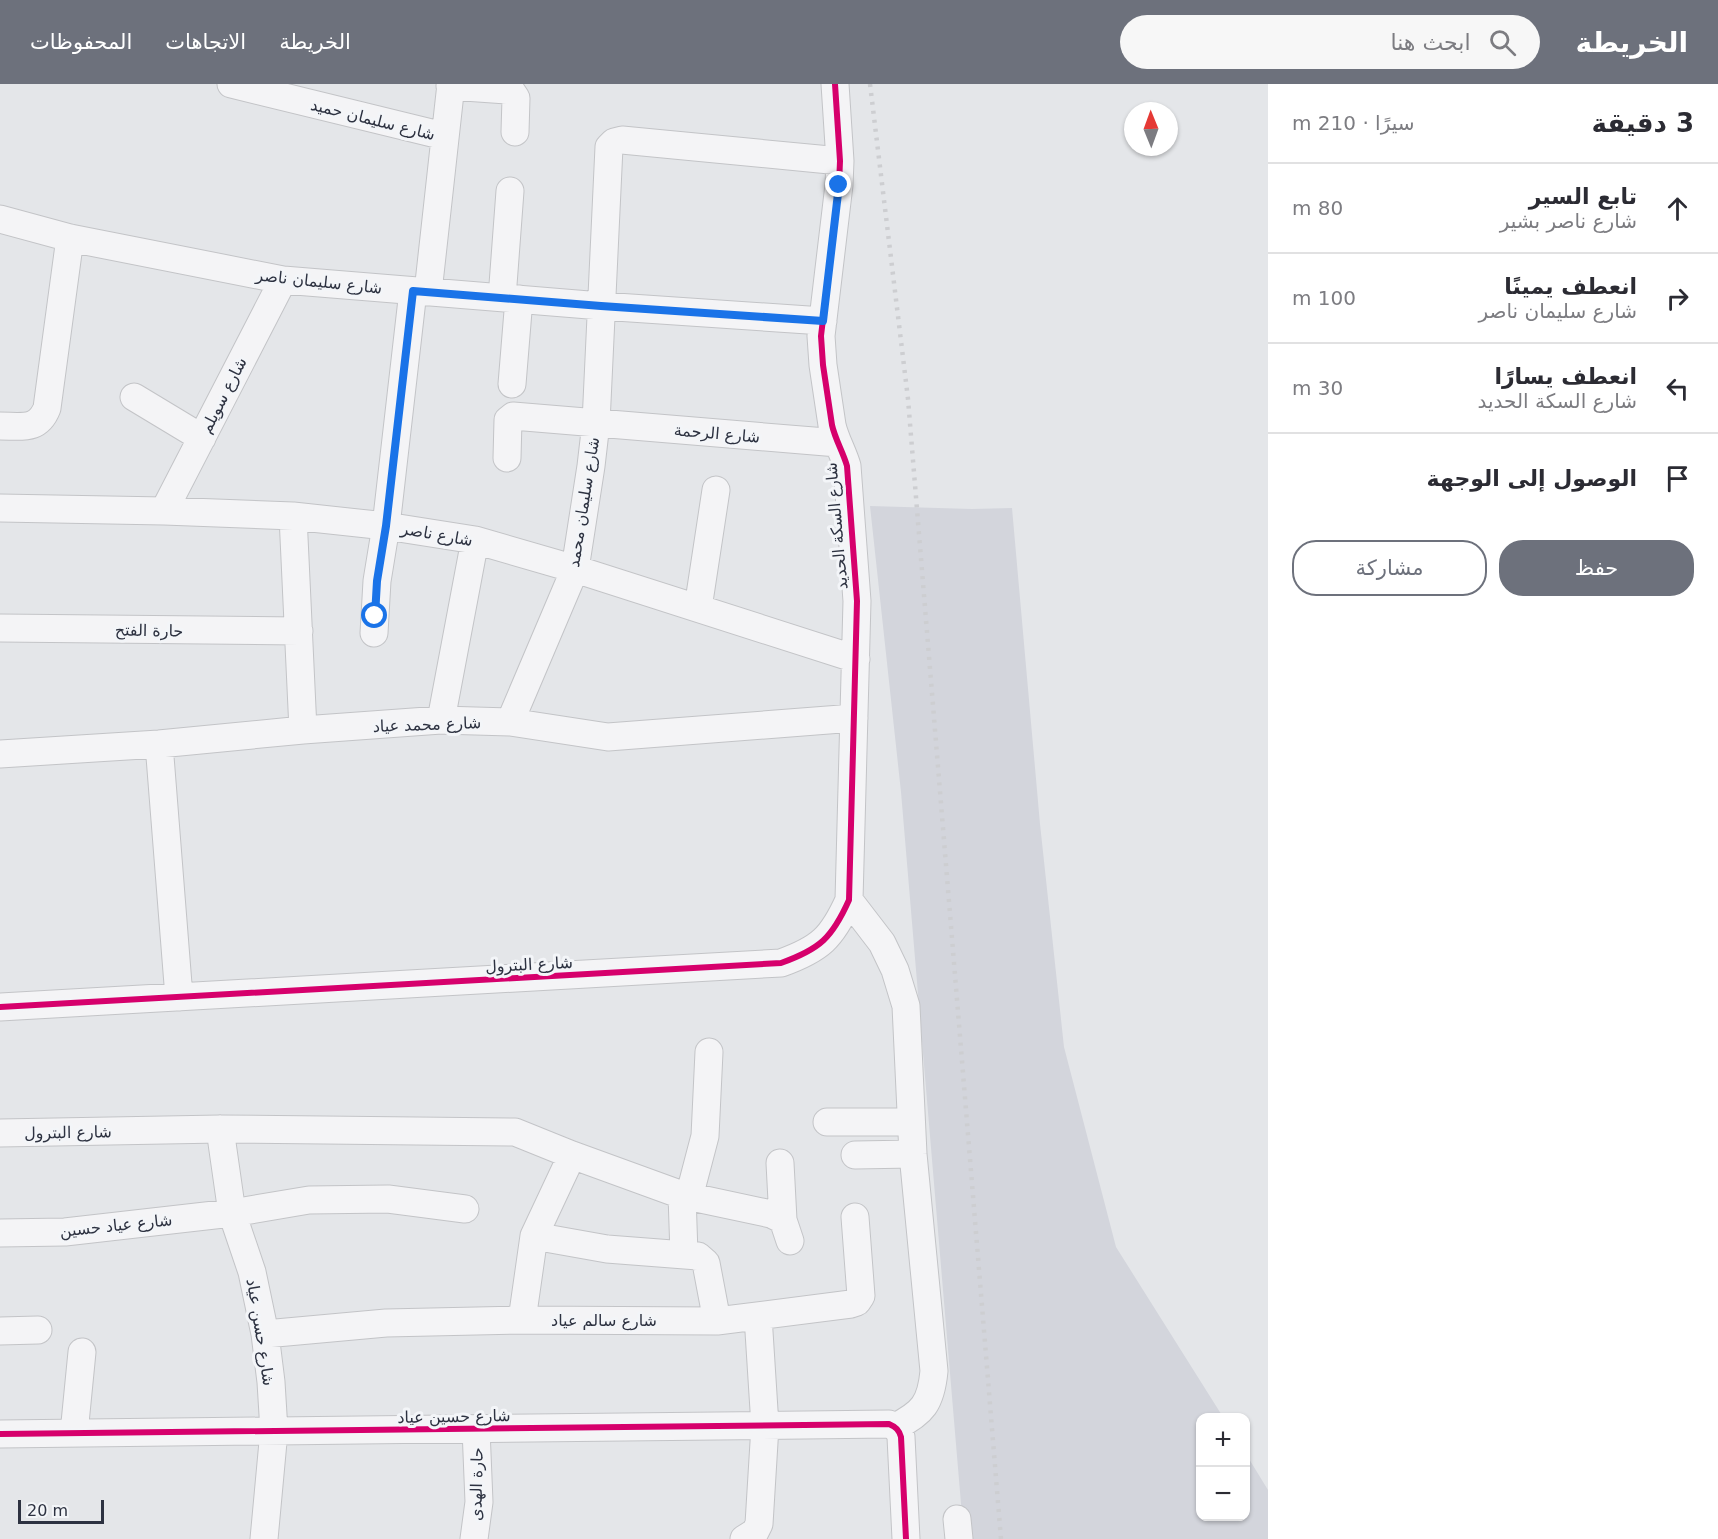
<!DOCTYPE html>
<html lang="ar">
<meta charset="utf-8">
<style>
:root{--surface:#fff;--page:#f7f7f7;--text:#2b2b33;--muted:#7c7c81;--line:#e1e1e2;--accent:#6d717c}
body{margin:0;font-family:"DejaVu Sans",Vazirmatn,sans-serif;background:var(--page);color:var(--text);direction:rtl}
.controls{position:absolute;right:18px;bottom:18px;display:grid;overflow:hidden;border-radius:12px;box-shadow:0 2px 4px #0004}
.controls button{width:54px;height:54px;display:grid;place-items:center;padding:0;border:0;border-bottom:2px solid var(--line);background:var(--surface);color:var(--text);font:30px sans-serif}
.compass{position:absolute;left:1124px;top:18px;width:54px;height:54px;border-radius:50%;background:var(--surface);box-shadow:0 2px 4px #0004;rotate:359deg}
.scale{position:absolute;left:18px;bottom:15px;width:86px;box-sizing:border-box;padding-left:6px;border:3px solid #2d3241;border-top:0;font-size:16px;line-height:21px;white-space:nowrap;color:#2d3241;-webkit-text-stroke:4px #f3f5f8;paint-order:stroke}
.stop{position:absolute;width:18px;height:18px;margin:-14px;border:4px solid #1a73e8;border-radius:50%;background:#fff}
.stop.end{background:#1a73e8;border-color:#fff;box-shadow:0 2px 6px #0008}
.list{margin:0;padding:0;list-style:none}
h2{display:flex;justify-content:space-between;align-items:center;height:78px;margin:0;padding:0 24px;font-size:26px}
h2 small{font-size:20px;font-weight:400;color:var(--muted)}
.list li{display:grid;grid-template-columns:39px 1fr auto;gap:18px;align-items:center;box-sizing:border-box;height:90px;padding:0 24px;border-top:2px solid var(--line)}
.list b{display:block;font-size:22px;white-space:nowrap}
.list p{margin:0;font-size:20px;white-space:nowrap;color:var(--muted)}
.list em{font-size:20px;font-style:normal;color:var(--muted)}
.actions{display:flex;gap:12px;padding:18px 24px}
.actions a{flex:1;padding:14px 0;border:2px solid var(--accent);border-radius:24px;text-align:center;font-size:21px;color:var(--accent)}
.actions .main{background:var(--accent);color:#fff}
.icon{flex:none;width:33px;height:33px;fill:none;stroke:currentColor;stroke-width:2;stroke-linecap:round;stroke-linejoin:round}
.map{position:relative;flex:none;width:1268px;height:1455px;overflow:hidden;direction:ltr}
header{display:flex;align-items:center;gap:36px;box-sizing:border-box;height:84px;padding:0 30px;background:var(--accent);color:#fff}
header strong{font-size:28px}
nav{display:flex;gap:33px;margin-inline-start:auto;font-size:21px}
.search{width:420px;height:54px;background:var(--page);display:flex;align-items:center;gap:15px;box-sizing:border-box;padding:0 21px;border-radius:33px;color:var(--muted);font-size:22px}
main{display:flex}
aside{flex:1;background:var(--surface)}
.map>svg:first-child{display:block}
</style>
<header>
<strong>الخريطة</strong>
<div class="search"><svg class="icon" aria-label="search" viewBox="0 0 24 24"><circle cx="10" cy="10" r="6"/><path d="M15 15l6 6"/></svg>ابحث هنا</div>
<nav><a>الخريطة</a><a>الاتجاهات</a><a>المحفوظات</a></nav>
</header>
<main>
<aside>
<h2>3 دقيقة<small>سيرًا · 210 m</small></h2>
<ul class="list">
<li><svg class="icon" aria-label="ahead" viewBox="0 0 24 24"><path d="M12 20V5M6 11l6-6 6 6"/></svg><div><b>تابع السير</b><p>شارع ناصر بشير</p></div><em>80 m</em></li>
<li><svg class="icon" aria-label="right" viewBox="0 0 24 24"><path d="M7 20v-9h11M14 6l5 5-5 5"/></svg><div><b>انعطف يمينًا</b><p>شارع سليمان ناصر</p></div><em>100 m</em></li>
<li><svg class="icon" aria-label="left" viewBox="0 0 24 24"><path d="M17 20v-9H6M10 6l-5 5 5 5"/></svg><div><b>انعطف يسارًا</b><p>شارع السكة الحديد</p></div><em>30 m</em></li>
<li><svg class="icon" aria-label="arrive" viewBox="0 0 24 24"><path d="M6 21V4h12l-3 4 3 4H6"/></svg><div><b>الوصول إلى الوجهة</b></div></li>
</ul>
<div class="actions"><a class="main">حفظ</a><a>مشاركة</a></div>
</aside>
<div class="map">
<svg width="1268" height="1455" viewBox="0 0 1268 1455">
<rect width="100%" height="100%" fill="#e4e6e9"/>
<path fill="#d3d5dc" d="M870 422 972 425 1012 424 1040 740 1064 963 1116 1163 1223 1333 1200 1334V1432H1246V1370L1268 1406V1455H964L901 708Z"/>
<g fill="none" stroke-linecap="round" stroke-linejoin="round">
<defs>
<path id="street" d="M231 0 444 52
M450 2 507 6 512 8 516 14 515 48
M0 135 70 154 283 196 601 222 823 237
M428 208 451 0
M502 214 510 107
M512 300 519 215
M134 313 202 354
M0 342C22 342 38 347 47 324L70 154
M507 374 508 336 513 332 838 359
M0 424 164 427 293 432 386 442 475 456 575 485 856 575
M164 427 283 196
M293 432 303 646
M698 524 716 406
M0 544 299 547
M374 549 377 497 386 442 413 207
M441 636 475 456
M510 638 575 485 591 382 596 339 609 63 614 58 622 56 840 77
M159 660 179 913
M0 670 159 660 303 646 441 636 510 638 608 653 854 634
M849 816 882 859 895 886 906 922 913 1070 934 1287C931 1319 923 1329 895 1343
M0 923 781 879C820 865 832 854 849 816L857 517 847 382C843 368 835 355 832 341L823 281 821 252 839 101 840 77 835 0
M827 1038H911
M220 1045 232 1129 252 1188 265 1250 271 1298 274 1347 264 1455
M0 1049 220 1045 515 1048 572 1071 682 1111 771 1130 783 1136 790 1157
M855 1071 913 1070
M780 1079 783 1136
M682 1111 684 1170
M689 1113 705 1052 709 968
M0 1149 65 1148 232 1129 309 1116 388 1115 465 1125
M534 1152 607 1165 698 1172 706 1179 717 1237
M522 1236 534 1152 572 1071
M0 1247 38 1246
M265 1250 386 1239 522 1236 717 1237 851 1220 857 1218 861 1212 855 1133
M74 1349 82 1268
M0 1350 889 1340C896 1343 899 1346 901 1353L906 1455
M957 1435 959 1455
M474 1455 479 1418 476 1345
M744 1455 755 1448 759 1440 765 1342 758 1232"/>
</defs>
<use href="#street" stroke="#c3c4c7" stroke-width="29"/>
<use href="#street" stroke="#f4f4f6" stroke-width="27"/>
<path stroke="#cdced1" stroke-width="4.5" stroke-dasharray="3 6" stroke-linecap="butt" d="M870 0 908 315 1001 1455"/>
<defs>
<path id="cycleway" d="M0 923 781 879C820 865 832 854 849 816L857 517 847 382C843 368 835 355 832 341L823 281 821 252 839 101 840 77 835 0
M0 1350 889 1340C896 1343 899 1346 901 1353L906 1455"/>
</defs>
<use href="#cycleway" stroke="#f3f5f8" stroke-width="10"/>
<use href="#cycleway" stroke="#d6006c" stroke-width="6"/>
</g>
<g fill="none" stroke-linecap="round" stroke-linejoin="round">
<path stroke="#1a73e8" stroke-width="8" d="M375 532 377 497 386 442 413 207 601 222 823 237 839 101"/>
</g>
<g text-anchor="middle" stroke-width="6" stroke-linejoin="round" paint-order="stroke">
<g font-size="16" fill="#2d3241" stroke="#f3f5f8">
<text transform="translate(373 35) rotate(14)" y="6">شارع سليمان حميد</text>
<text transform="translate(319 197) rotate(6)" y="6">شارع سليمان ناصر</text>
<text transform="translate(223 311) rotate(-63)" y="6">شارع سويلم</text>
<text transform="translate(717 349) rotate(5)" y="6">شارع الرحمة</text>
<text transform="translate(583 418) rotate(-81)" y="6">شارع سليمان محمد</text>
<text transform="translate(836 442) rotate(-95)" y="6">شارع السكة الحديد</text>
<text transform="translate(437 450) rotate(10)" y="6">شارع ناصر</text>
<text transform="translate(149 546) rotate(1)" y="6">حارة الفتح</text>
<text transform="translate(427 640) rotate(-2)" y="6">شارع محمد عياد</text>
<text transform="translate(529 880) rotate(-3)" y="6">شارع البترول</text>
<text transform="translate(68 1048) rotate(-1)" y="6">شارع البترول</text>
<text transform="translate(116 1141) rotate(-6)" y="6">شارع عياد حسين</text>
<text x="604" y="1242">شارع سالم عياد</text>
<text transform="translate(261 1248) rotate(81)" y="6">شارع حسن عياد</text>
<text transform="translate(454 1332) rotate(-1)" y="6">شارع حسين عياد</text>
<text transform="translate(476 1400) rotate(-89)" y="6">حارة الهدى</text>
</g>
</g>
</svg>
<div class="controls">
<button>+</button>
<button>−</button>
</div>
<svg class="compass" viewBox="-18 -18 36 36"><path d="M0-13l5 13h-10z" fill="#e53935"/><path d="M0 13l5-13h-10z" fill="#7c7c81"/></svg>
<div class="scale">20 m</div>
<div class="stop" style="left:375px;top:532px"></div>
<div class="stop end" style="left:839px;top:101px"></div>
</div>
</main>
